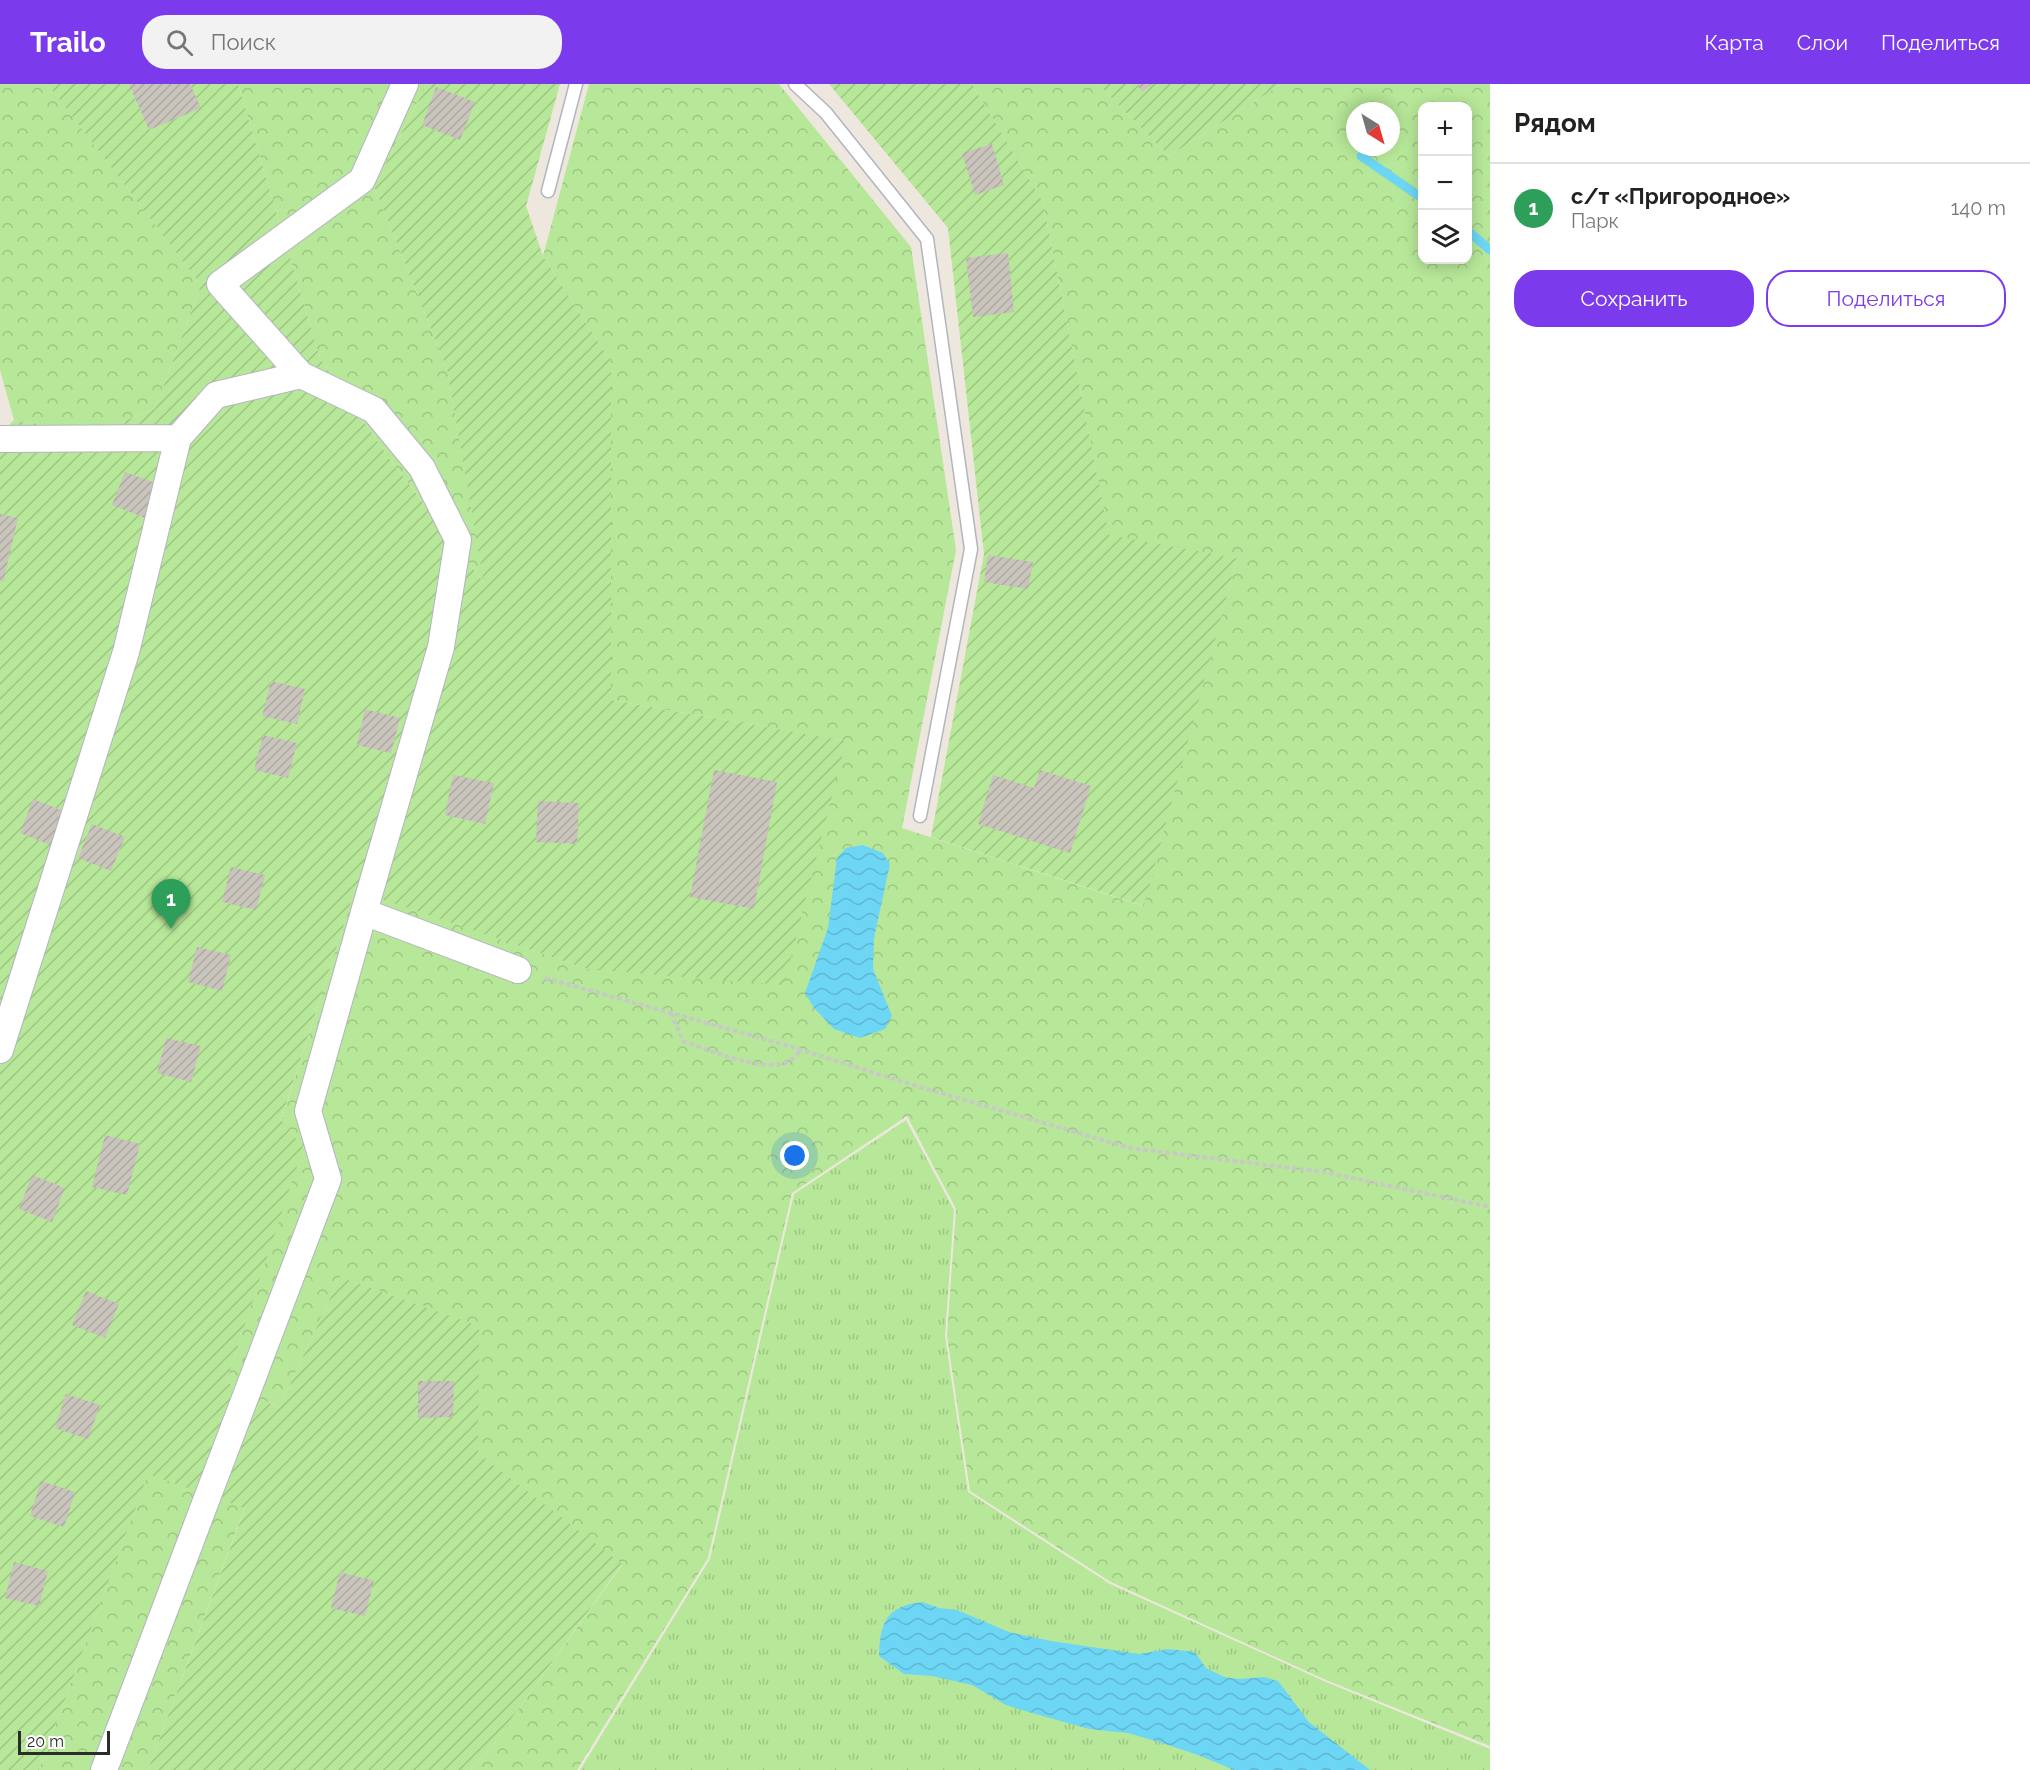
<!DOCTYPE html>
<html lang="ru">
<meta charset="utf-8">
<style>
:root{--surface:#fff;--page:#f2f2f2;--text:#222;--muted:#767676;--line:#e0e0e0;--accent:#7c3aed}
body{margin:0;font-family:Raleway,sans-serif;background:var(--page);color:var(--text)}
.controls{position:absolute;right:18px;top:18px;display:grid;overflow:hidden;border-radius:12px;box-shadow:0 3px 15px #0003}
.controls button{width:54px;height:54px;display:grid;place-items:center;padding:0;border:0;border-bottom:2px solid var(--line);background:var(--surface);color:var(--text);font:30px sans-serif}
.compass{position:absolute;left:1346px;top:18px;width:54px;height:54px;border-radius:50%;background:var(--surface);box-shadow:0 3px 15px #0003;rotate:143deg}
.scale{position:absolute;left:18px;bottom:15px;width:92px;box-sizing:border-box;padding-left:6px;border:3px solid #2c2c2c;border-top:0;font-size:16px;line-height:21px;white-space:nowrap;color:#2c2c2c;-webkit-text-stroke:4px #fff;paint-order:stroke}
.you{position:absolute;left:795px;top:1072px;width:21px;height:21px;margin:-15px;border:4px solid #fff;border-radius:50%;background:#1a73e8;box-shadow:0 0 0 9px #1a73e833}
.badge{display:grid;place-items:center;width:39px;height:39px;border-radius:50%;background:var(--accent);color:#fff;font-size:20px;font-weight:700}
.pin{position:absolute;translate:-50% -50px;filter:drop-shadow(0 2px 3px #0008)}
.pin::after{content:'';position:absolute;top:32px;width:21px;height:18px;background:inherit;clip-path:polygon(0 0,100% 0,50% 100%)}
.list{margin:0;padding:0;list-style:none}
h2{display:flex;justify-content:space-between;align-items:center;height:78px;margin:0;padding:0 24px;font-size:26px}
h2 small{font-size:20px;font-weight:400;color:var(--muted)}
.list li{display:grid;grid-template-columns:39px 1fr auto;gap:18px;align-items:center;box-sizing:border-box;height:90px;padding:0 24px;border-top:2px solid var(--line)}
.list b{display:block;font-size:22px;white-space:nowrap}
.list p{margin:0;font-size:20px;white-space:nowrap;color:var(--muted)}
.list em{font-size:20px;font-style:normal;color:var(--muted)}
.actions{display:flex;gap:12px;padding:18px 24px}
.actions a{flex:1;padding:14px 0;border:2px solid var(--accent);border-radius:24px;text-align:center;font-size:21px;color:var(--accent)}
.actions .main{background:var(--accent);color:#fff}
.icon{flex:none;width:33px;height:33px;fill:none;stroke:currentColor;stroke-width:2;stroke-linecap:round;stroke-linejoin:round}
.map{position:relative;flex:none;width:1490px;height:1686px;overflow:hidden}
header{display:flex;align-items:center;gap:36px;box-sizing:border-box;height:84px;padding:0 30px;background:var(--accent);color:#fff}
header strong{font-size:28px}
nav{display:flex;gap:33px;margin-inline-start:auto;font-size:21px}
.search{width:420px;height:54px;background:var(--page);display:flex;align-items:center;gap:15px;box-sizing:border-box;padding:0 21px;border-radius:24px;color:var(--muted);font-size:22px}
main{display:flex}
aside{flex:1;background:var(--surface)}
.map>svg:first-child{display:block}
</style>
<header>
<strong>Trailo</strong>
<div class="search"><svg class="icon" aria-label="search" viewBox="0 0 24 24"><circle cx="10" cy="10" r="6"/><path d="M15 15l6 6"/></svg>Поиск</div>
<nav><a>Карта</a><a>Слои</a><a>Поделиться</a></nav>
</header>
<main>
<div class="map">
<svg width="1490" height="1686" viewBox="0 0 1490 1686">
<defs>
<pattern id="grass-tufts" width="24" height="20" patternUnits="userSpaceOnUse" patternTransform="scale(1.5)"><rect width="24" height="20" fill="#b7e798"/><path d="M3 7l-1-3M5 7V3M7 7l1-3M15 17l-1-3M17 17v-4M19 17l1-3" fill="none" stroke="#9ec683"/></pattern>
<pattern id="forest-crowns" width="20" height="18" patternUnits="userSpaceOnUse" patternTransform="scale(1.5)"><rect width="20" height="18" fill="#b7e798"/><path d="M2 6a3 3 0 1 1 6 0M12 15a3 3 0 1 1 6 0" fill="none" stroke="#9ec683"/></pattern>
<pattern id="garden-furrows" width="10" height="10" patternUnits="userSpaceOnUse" patternTransform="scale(1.5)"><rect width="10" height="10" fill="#b7e798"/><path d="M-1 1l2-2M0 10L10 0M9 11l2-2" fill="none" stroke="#9ec683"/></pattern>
<pattern id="water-waves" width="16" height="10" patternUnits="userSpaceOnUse" patternTransform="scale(1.5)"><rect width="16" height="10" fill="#6dd6f4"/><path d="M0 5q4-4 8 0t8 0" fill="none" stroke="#5fb8d1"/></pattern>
<pattern id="building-hatch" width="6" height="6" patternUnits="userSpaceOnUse" patternTransform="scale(1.5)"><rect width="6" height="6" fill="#c9c5bc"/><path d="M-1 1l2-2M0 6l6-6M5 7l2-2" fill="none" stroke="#ada9a2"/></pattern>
</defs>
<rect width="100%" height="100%" fill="#eee7de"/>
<path fill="url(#grass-tufts)" d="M906 1036 954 1126 945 1252 968 1408 1110 1500 1326 1598 1490 1665V1686H580L710 1475 794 1110Z"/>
<path fill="url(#forest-crowns)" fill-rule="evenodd" d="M0 0H56L51 4 201 201 155 325 93 349 14 336 0 286Z
M238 0H427L374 102 447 285 485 500 386 370 320 274Z
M589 0H779L911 163 956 466 902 744 1143 822 1237 474 1109 452 1043 118 972 0H1098L1169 72 1282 0H1490V1662L1326 1596 1111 1498 970 1407 947 1252 956 1125 907 1032 792 1109 708 1474 577 1686H471L484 1673 622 1481 478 1369V1242L340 1193 279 1324 226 1298 302 1064 281 1037 355 805 587 885 845 657 611 616V278L543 172ZM1422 22H1468V176H1422ZM1355 27H1391V63H1355Z
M148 1389 245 1423 148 1686H39Z"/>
<path fill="url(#garden-furrows)" d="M56 0H238L320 274 386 370 484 499 447 285 374 102 427 0H560L526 122 543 172 611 278V616L846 657 784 901 587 885 355 806 281 1036 303 1064 226 1298 279 1324 340 1193 479 1242 478 1369 622 1480 484 1673 471 1686H148L245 1424 148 1390 39 1686H0V350L14 336 93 349 155 325 201 201 50 3Z
M829 0H972L1043 118 1109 451 1237 474 1144 822 931 753 984 470 948 144Z
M1098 0H1282L1169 72Z"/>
<path fill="url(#water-waves)" d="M863 761 883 769 890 780 874 854 873 885 892 932 885 945 860 954 834 945 814 924 805 909 828 844 837 774 846 764Z
M922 1518 939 1524 957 1526 1009 1548 1051 1557 1139 1570 1168 1565 1195 1568 1206 1584 1224 1593 1238 1595 1264 1593 1278 1597 1309 1638 1370 1686H1234L1198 1671 1159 1658 1128 1649 1089 1645 1025 1627 1006 1621 972 1601 932 1592 904 1590 879 1572C880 1539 886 1522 922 1518Z"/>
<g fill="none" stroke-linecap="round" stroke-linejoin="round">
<path stroke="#6dd6f4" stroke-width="9" d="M1361 72 1422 114
M1468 147 1490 166"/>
</g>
<path fill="url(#building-hatch)" d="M129 0H190L201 24 149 46Z
M1137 0H1152L1142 8Z
M436 3 475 18 460 56 422 41Z
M992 60 1004 101 975 111 962 69Z
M1008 169 1014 228 973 233 966 174Z
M125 388 158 400 145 434 112 421Z
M0 430 18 434 3 498 0 497Z
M988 471 1033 478 1028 505 984 498Z
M271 597 305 605 297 640 262 632Z
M365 625 400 634 391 669 357 661Z
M263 651 297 659 288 694 254 686Z
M714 686 777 698 754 825 690 813Z
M1040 686 1091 702 1070 769 978 740 993 691 1034 704Z
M453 691 494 699 485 740 445 731Z
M33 715 66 728 53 762 20 749Z
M538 717 579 719 577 760 536 758Z
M92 740 125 753 111 787 78 774Z
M231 783 265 791 256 826 222 818Z
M197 863 231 871 222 907 188 898Z
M166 954 201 962 191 998 157 989Z
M105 1051 140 1060 127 1111 92 1103Z
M32 1091 65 1104 52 1138 19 1125Z
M86 1207 119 1220 105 1254 72 1241Z
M418 1297H454L453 1333 418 1334Z
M66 1310 100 1321 88 1355 55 1344Z
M41 1397 75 1408 64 1443 30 1432Z
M14 1478 48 1487 39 1522 5 1514Z
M340 1488 374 1497 365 1532 331 1524Z"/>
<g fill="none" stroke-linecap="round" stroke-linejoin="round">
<defs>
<path id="service" d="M795 0 826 29 927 155 971 465 920 732
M548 107 576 0"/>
<path id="minor" d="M0 355 178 354 216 311 301 291
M364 828 441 563 458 456 422 384 374 326 301 291 220 200 362 96 405 0
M0 966 126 568 178 354
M104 1686 328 1095 308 1027 364 828 518 886"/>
</defs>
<use href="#service" stroke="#b2b5c0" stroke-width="15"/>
<use href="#minor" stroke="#b2b5c0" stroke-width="28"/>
<path stroke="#c8c8c8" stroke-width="4" stroke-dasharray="4.5 3" stroke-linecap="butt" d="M545 894 782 960 920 1003 1130 1064 1324 1088 1490 1123
M671 929 683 957C706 965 769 992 791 976 795 974 798 969 801 966"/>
<use href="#service" stroke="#fff" stroke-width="12"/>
<use href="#minor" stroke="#fff" stroke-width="26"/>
</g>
</svg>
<div class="controls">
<button>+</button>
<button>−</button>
<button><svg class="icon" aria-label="layers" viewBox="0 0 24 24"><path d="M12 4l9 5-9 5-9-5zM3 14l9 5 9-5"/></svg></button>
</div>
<svg class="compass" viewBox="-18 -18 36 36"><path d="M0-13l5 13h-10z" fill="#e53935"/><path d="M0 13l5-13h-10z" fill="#767676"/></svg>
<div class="scale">20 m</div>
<div class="you"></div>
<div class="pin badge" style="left:171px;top:845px;background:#2e9e5b">1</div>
</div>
<aside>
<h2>Рядом<small></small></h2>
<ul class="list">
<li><span class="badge" style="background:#2e9e5b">1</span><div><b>с/т «Пригородное»</b><p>Парк</p></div><em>140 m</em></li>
</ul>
<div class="actions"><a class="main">Сохранить</a><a>Поделиться</a></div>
</aside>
</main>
